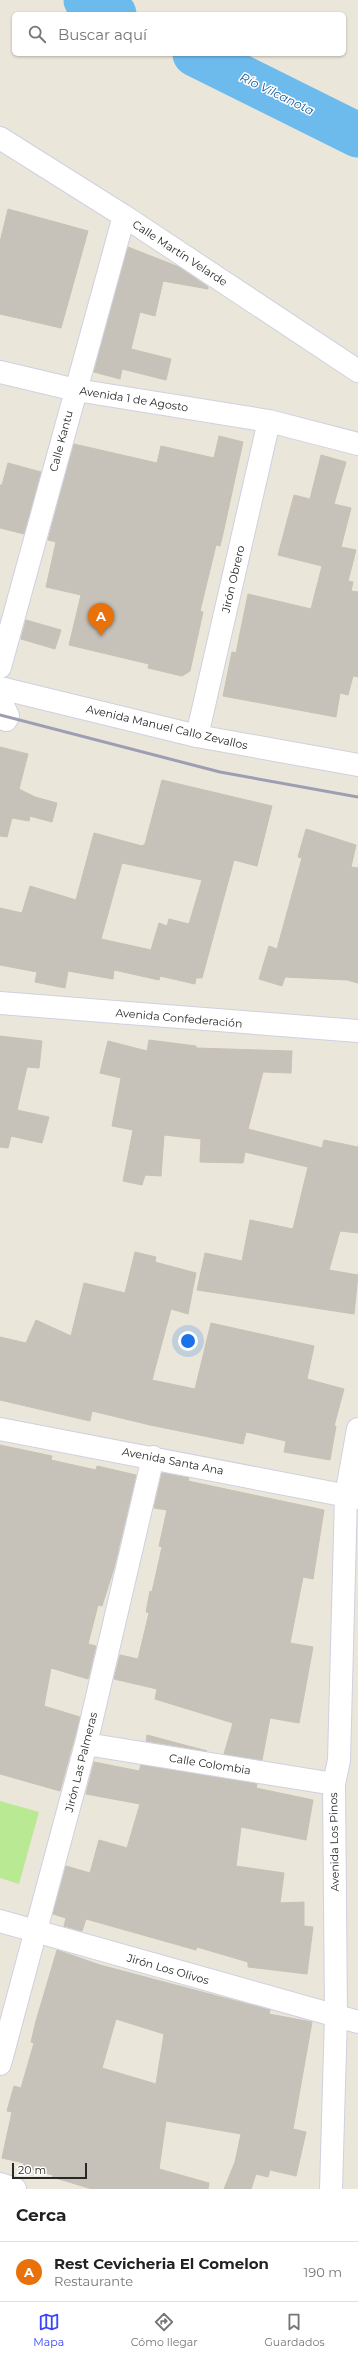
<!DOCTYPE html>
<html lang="es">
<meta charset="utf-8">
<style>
:root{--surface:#fff;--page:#f6f6f6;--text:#222;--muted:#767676;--line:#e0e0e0;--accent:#3a46f8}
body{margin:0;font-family:Montserrat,sans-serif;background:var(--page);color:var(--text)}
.scale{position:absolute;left:12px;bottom:10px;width:75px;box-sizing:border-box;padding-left:4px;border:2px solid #282828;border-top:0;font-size:11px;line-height:14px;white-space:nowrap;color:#282828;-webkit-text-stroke:3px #fff;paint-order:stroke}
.you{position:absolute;left:188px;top:1341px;width:14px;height:14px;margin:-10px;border:3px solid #fff;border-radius:50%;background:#1a73e8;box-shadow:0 0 0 6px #1a73e833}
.badge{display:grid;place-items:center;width:26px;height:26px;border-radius:50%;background:var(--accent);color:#fff;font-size:13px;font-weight:700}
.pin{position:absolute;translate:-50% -33px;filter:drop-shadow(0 1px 2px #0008)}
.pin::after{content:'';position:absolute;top:21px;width:14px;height:12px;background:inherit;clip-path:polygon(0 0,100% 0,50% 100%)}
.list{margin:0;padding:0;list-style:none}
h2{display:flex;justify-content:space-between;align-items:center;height:52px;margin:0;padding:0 16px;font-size:17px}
h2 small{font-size:13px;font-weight:400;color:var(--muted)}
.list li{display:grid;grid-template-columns:26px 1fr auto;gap:12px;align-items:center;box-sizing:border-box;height:60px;padding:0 16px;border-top:1px solid var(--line)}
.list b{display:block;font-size:15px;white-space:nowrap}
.list p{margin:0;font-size:13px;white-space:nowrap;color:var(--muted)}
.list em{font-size:13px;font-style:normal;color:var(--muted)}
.icon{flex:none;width:22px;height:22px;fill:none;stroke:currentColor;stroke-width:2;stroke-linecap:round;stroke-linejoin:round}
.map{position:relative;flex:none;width:358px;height:2189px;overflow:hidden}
.search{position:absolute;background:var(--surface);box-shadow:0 1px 3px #0004;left:12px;right:12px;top:12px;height:44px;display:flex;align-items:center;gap:10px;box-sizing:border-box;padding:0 14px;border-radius:6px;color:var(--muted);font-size:15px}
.sheet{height:112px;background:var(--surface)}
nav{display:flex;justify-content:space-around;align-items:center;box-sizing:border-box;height:56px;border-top:1px solid var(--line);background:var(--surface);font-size:11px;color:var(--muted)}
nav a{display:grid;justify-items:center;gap:2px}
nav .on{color:var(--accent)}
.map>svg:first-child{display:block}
</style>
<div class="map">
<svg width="358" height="2189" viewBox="0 0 358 2189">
<rect width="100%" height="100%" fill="#ebe6da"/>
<path fill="#b9e992" d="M0 1801 39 1812 19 1884 0 1878Z"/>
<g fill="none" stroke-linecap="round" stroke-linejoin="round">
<path stroke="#6dbbed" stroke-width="45" d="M86 0 114 14
M195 54 358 135"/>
</g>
<path fill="#c6c2ba" stroke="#c6c2b4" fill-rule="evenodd" d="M8 209 88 231 61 328 0 314V242Z
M128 247 179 267 208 287V289L163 281 155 316 140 312 131 349 171 359 166 380 122 369 120 379 94 372Z
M219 436 243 442 222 538 220 546 216 545 200 611 203 612 190 671 182 676 148 668 149 664 69 645 81 595 46 587 56 542 48 540 74 444 157 463 161 446 214 458Z
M321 455 346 462 334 504 351 508 341 547 356 550 348 581 353 582 351 591 358 592V677L353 676 348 695 340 693 336 717 223 696 232 652 236 653 248 594 311 609 322 566 278 555 294 495 310 499Z
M8 463 41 472 24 534 0 528V485H2Z
M26 620 61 630 55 649 21 639Z
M0 747 28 754 19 789 35 797 57 803 52 822 30 816 29 821 12 818 7 837 0 836Z
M162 780 272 806 257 866 234 860 202 978H196L195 984 160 976 159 980 114 970 113 979 68 971 65 988 35 982 37 972 0 965V908L22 913 30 886 76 900 94 833 142 846 145 844ZM122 863 202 880 189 924 169 919 167 926 159 923 151 950 101 939Z
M306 829 356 845 351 867 358 868V983L347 980 285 977 282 986 259 979 269 946 277 949 302 858 298 857Z
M0 1036 42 1041 39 1068 27 1067 17 1110 49 1117 42 1143 11 1136 8 1148 0 1147Z
M149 1040 196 1046V1048L292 1051 291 1073 263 1072 248 1129 322 1148 324 1140 358 1147V1233L340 1231 329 1270 358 1275 354 1314 197 1290 205 1253 242 1261 250 1220 293 1229 308 1167 245 1152 243 1163 200 1162 201 1139 164 1135 161 1176 145 1175 142 1185 123 1181 133 1130 112 1126 121 1078 100 1073 108 1041 147 1051Z
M135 1252 156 1257 155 1262 196 1273 188 1314 171 1309 152 1380 195 1389 211 1323 314 1346 307 1379 344 1389 334 1426H336L330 1460 284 1452 286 1441 246 1432 243 1444 150 1425 92 1411 90 1421 0 1400V1337L26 1343 36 1320 71 1336 84 1283 125 1293Z
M0 1445 52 1456 51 1460 96 1470 97 1466 136 1475 114 1568 102 1606 98 1605 88 1644 96 1646 88 1679 51 1668 44 1706 80 1717 60 1791 0 1774Z
M162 1473 189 1478 188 1481 324 1510 313 1579 303 1577 290 1643 313 1647 299 1723 270 1718 262 1760 224 1754 233 1723 155 1699 157 1689 114 1679 120 1655 138 1659 149 1613 146 1612 150 1591 152 1592 162 1547 159 1546 167 1510 154 1508Z
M147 1735 207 1751 146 1741Z
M94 1762 139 1771 141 1765 257 1784 256 1788 313 1800 306 1840 241 1827 236 1866 284 1873 280 1903 304 1902V1926L313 1927 307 1974 248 1967V1962L197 1947 196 1950 86 1919 82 1931 64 1926 66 1918 53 1914 66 1866 90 1873 99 1840 127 1848 140 1804 86 1794Z
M57 1950 100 1965 270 2010 269 2014 312 2022 293 2129 306 2132 296 2176 270 2170 268 2177 256 2174 251 2189H224L235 2162 241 2134 166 2121 159 2169 209 2183 208 2189H92L52 2177 53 2175 23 2167 24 2163 2 2158 12 2112 7 2111 14 2086 21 2088 34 2043 31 2042 36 2021ZM116 2019 164 2034 156 2084 102 2068Z"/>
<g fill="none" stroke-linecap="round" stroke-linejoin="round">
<defs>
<path id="minor" d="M0 138 124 216 358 371
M0 372 76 390 269 421 358 444
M0 667 124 216
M0 699 8 716 6 720
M197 736 269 421
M0 1003 358 1031
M0 1429 358 1498
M86 1744 334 1784
M0 1921 358 2022
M0 2064 86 1744 153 1457
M0 2184 15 2189
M331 2189 336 2016 334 1784 339 1760 346 1496 358 1429"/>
<path id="tertiary" d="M0 688 197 736 358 765"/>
</defs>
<use href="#minor" stroke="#cfd0e1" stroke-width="24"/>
<use href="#tertiary" stroke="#cfd0e1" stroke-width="24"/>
<use href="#minor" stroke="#fff" stroke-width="22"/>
<use href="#tertiary" stroke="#fff" stroke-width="22"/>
<path stroke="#9d9db3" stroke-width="3" d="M0 715 220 772 358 797"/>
</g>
<g text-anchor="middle" stroke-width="3" stroke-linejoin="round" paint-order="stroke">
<g font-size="11" fill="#282828" stroke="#fff">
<text transform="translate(180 253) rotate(33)" y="4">Calle Martín Velarde</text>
<text transform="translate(134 399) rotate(9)" y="4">Avenida 1 de Agosto</text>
<text transform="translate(61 441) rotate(-75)" y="4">Calle Kantu</text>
<text transform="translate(233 579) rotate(-77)" y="4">Jirón Obrero</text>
<text transform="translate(167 727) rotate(13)" y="4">Avenida Manuel Callo Zevallos</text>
<text transform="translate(179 1018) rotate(5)" y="4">Avenida Confederación</text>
<text transform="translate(173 1461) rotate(11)" y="4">Avenida Santa Ana</text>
<text transform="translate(81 1762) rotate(-76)" y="4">Jirón Las Palmeras</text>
<text transform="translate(210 1764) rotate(9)" y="4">Calle Colombia</text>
<text transform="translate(334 1842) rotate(-91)" y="4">Avenida Los Pinos</text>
<text transform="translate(168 1969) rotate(16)" y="4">Jirón Los Olivos</text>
</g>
<g font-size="12" font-style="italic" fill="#0e5796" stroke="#fff">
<text transform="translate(277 94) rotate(26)" y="4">Río Vilcanota</text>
</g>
</g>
</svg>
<div class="scale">20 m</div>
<div class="you"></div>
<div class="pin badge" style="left:101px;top:636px;background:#e8710a">A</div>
<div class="search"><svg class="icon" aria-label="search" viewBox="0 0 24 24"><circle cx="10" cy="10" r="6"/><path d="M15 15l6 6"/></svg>Buscar aquí</div>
</div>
<section class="sheet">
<h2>Cerca<small></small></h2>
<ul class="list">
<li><span class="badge" style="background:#e8710a">A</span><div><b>Rest Cevicheria El Comelon</b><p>Restaurante</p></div><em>190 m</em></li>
</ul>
</section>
<nav>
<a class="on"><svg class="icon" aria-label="map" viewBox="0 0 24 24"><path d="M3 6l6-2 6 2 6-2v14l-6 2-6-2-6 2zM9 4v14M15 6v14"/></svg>Mapa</a>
<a><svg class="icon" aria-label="directions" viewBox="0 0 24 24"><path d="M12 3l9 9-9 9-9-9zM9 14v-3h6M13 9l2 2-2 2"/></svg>Cómo llegar</a>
<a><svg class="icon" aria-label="saved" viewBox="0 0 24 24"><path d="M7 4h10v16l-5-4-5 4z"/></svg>Guardados</a>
</nav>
